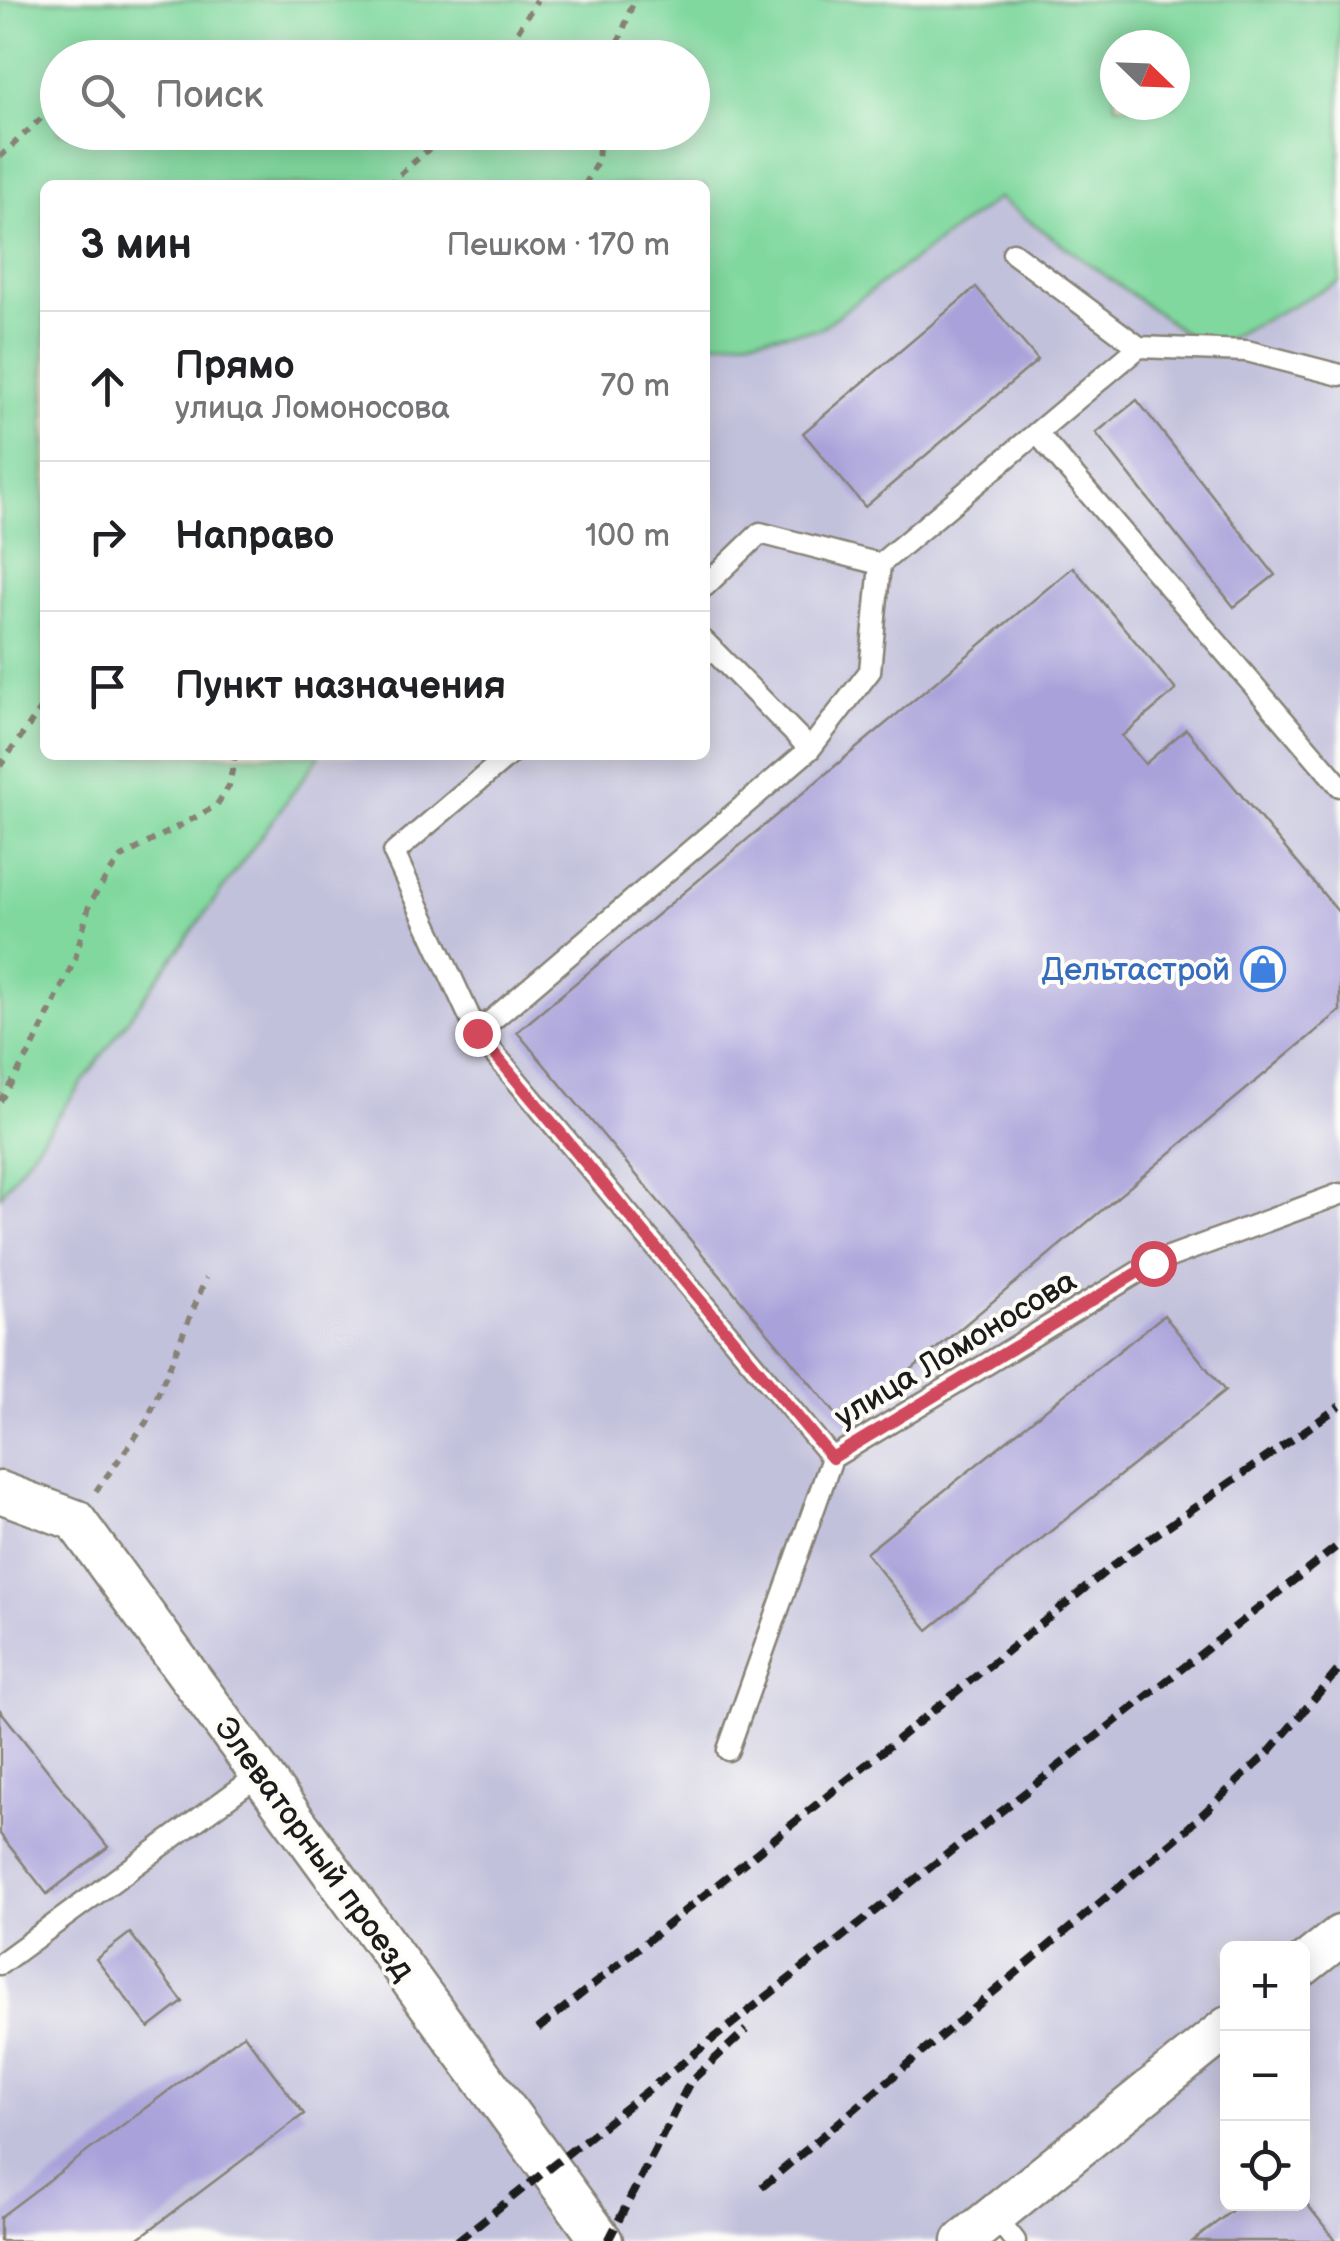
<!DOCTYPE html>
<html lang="ru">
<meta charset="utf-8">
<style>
:root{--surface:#fff;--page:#f6f6f6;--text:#202124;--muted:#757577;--line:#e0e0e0}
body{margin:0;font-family:"Balsamiq Sans",sans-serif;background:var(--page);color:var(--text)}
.controls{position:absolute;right:30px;bottom:30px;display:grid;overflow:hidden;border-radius:15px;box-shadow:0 5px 25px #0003}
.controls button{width:90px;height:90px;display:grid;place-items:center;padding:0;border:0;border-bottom:2px solid var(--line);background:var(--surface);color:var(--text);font:50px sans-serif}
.compass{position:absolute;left:1100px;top:30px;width:90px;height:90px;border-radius:50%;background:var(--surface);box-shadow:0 5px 25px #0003;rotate:113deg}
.stop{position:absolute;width:30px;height:30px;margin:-22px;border:8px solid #d1495b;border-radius:50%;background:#fff}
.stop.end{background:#d1495b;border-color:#fff;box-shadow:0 2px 10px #0008}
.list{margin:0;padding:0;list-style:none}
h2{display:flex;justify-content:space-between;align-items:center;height:130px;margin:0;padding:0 40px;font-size:42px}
h2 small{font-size:32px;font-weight:400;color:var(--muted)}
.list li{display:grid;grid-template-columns:65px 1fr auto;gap:30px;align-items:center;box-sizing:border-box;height:150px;padding:0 40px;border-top:2px solid var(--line)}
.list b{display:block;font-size:38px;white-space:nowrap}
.list p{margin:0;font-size:32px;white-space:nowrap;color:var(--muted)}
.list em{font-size:32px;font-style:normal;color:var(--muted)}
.icon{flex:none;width:55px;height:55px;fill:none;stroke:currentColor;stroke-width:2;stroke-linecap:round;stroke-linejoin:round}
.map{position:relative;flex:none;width:1340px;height:2241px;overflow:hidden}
.search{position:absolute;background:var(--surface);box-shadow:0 5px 25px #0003;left:40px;top:40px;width:670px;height:110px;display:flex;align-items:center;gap:25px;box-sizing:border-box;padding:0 35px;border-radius:55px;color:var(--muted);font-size:38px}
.panel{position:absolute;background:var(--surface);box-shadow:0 5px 25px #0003;left:40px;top:180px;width:670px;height:580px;border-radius:15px}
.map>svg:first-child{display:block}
</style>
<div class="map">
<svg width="1340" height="2241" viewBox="0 0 1340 2241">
<rect width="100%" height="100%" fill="#fdfcf7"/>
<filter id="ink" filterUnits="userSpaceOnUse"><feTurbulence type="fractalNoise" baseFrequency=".01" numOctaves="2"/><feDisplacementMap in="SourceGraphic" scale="20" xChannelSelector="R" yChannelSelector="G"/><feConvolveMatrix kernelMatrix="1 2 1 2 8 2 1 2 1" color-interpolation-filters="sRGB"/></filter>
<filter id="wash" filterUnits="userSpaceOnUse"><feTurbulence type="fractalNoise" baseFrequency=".0048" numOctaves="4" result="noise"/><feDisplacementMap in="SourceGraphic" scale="40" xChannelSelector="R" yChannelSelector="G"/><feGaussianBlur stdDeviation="2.25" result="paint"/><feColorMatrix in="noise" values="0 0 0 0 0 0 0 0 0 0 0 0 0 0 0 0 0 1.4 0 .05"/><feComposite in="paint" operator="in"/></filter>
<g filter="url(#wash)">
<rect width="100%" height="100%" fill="#f2e9d0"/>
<path fill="#c2c1dc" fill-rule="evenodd" d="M998 198 1207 349 1340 281V2241H0V1196L320 755H705V344L819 329ZM1228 1948H1302V2204H1228Z"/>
<path fill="#80d89e" stroke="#4e7a5d" stroke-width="2.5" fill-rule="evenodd" d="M0 0H1340V281L1207 349 998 198 819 329 705 344V185H45V755H320L0 1196ZM1115 45H1175V105H1115ZM58 58H692V132H58Z"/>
<g id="blocks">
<path fill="#a9a2da" d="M976 287 1038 360 865 507 803 433Z
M1137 400 1275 575 1234 607 1096 433Z
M1073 567 1176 690 1122 736 1145 764 1186 729 1340 914V1011L845 1425 517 1032Z
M1164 1315 1225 1391 928 1630 866 1553Z
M0 1710 108 1847 47 1894 0 1834Z
M130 1933 183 2002 149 2028 96 1959Z
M244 2034 304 2114 135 2241H0V2217Z
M1302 2198 1336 2241H1193L1240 2204H1302Z"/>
</g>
</g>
<g filter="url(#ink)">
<use href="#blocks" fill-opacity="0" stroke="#878276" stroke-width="2.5"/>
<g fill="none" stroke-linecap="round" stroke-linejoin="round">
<defs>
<path id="lane" d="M1013 253 1139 347
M1037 433 1340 786
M705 586 760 533 880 564
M705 642 810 749
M477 1033 394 853 509 755
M832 1458 477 1033 810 749 870 671 880 564 1139 347 1247 351 1340 375
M728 1750 832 1458 1153 1263 1340 1194
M0 1964 260 1774
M995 2216 1015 2241"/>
<path id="street" d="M0 1492 75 1520 602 2241
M1302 1966 1340 1936
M963 2241 1228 2027"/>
</defs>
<use href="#lane" stroke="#878276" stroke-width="25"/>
<use href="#street" stroke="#878276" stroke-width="45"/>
<path stroke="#878276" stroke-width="6" stroke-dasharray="8 8" stroke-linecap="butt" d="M501 58 537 0
M613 58 634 0
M0 157 52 108H58
M388 185 448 132
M585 185 598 160 600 132
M0 766 45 703
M0 1101 31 1051 75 959 90 902 120 858 216 806 229 786 235 755
M96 1491 147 1421 206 1278"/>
<use href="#lane" stroke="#fff" stroke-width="20"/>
<use href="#street" stroke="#fff" stroke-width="40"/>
<path stroke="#1c1c1c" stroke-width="8" stroke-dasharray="15 8" stroke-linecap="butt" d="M538 2029 1125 1556 1340 1406
M762 2187 1178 1837 1270 1751 1340 1668
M457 2241 1340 1544
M608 2241 690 2082 746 2030"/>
</g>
</g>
<g fill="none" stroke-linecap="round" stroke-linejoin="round" filter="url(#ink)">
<path stroke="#d1495b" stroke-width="12" d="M477 1033 832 1458 1153 1263"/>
</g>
<defs>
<symbol id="shop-ring" viewBox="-11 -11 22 22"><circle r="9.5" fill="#fdfcf7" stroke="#3f7fe0" stroke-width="1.5"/><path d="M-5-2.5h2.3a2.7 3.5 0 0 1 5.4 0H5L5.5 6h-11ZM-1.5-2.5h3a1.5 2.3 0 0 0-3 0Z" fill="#3f7fe0"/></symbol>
</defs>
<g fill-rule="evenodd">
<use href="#shop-ring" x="1238" y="944" width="50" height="50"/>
</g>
<g text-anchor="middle" stroke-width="8" stroke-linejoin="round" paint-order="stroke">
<g font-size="32" fill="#366cbe" stroke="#fdfcf7" text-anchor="end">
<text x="1230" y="980">Дельтастрой</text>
</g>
<g font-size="32" fill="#1c1c1c" stroke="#fdfcf7">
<text transform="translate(955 1348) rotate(-31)" y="11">улица Ломоносова</text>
<text transform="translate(315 1848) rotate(54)" y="11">Элеваторный проезд</text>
</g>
</g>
</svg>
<div class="controls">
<button>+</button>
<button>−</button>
<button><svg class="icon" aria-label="locate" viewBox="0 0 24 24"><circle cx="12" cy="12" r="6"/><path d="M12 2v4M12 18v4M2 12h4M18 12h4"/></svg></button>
</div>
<svg class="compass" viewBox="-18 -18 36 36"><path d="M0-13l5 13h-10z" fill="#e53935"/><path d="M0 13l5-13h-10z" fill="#757577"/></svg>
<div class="stop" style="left:1153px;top:1263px"></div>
<div class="stop end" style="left:477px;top:1033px"></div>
<div class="search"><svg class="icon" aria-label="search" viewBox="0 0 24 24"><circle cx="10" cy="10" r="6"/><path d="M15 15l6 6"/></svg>Поиск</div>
<section class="panel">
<h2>3 мин<small>Пешком · 170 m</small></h2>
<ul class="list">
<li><svg class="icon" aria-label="ahead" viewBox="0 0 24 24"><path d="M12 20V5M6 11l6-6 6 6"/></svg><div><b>Прямо</b><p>улица Ломоносова</p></div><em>70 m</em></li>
<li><svg class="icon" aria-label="right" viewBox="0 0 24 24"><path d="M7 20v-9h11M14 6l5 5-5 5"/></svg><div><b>Направо</b></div><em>100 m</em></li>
<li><svg class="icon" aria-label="arrive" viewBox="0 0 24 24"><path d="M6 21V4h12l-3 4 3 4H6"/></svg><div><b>Пункт назначения</b></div></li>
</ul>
</section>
</div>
